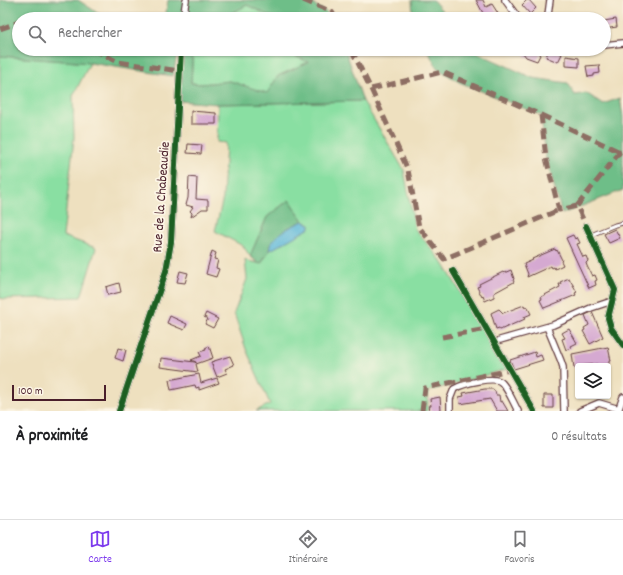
<!DOCTYPE html>
<html lang="fr">
<meta charset="utf-8">
<style>
:root{--surface:#fff;--page:#f6f6f6;--text:#202124;--muted:#757577;--line:#e0e0e0;--accent:#7c3aed}
body{margin:0;font-family:Dekko,sans-serif;background:var(--page);color:var(--text)}
.controls{position:absolute;right:12px;bottom:12px;display:grid;overflow:hidden;border-radius:4px;box-shadow:0 1px 3px #0004}
.controls button{width:36px;height:36px;display:grid;place-items:center;padding:0;border:0;border-bottom:1px solid var(--line);background:var(--surface);color:var(--text);font:20px sans-serif}
.scale{position:absolute;left:12px;bottom:10px;width:94px;box-sizing:border-box;padding-left:4px;border:2px solid #4a1f2b;border-top:0;font-size:11px;line-height:14px;white-space:nowrap;color:#4a1f2b;-webkit-text-stroke:3px #fcf5e5;paint-order:stroke}
.list{margin:0;padding:0;list-style:none}
h2{display:flex;justify-content:space-between;align-items:center;height:52px;margin:0;padding:0 16px;font-size:17px}
h2 small{font-size:13px;font-weight:400;color:var(--muted)}
.icon{flex:none;width:22px;height:22px;fill:none;stroke:currentColor;stroke-width:2;stroke-linecap:round;stroke-linejoin:round}
.map{position:relative;flex:none;width:623px;height:411px;overflow:hidden}
.search{position:absolute;background:var(--surface);box-shadow:0 1px 3px #0004;left:12px;right:12px;top:12px;height:44px;display:flex;align-items:center;gap:10px;box-sizing:border-box;padding:0 14px;border-radius:22px;color:var(--muted);font-size:15px}
.sheet{height:108px;background:var(--surface)}
nav{display:flex;justify-content:space-around;align-items:center;box-sizing:border-box;height:56px;border-top:1px solid var(--line);background:var(--surface);font-size:11px;color:var(--muted)}
nav a{display:grid;justify-items:center;gap:2px}
nav .on{color:var(--accent)}
.map>svg:first-child{display:block}
</style>
<div class="map">
<svg width="623" height="411" viewBox="0 0 623 411">
<rect width="100%" height="100%" fill="#fcf5e5"/>
<filter id="ink" filterUnits="userSpaceOnUse"><feTurbulence type="fractalNoise" baseFrequency=".025" numOctaves="2"/><feDisplacementMap in="SourceGraphic" scale="8" xChannelSelector="R" yChannelSelector="G"/><feConvolveMatrix kernelMatrix="1 2 1 2 8 2 1 2 1" color-interpolation-filters="sRGB"/></filter>
<filter id="wash" filterUnits="userSpaceOnUse"><feTurbulence type="fractalNoise" baseFrequency=".012" numOctaves="4" result="noise"/><feDisplacementMap in="SourceGraphic" scale="16" xChannelSelector="R" yChannelSelector="G"/><feGaussianBlur stdDeviation="0.9" result="paint"/><feColorMatrix in="noise" values="0 0 0 0 0 0 0 0 0 0 0 0 0 0 0 0 0 1.4 0 .05"/><feComposite in="paint" operator="in"/></filter>
<g filter="url(#wash)">
<rect width="100%" height="100%" fill="#eee0bf"/>
<path fill="#89dfa2" stroke="#6a7f66" d="M247 5 276 19H221Z
M193 49H286V52L309 62 278 76 267 94 230 81 201 84 191 83Z
M0 56 90 63 73 96 74 138 63 236 96 248 81 297 5 299 0 298Z
M363 101 404 170 415 229 443 263 507 369 429 391 427 411H256L270 404 246 349 234 313 247 279 245 260 261 264 269 251 309 228 310 224 303 221 289 200 267 217 250 256 243 246 215 231 223 198 226 143 217 142 218 104Z"/>
<path fill="#6ebe88" stroke="#5c6e5a" d="M0 0H78L107 19H19V49H152L158 53 159 49H178L173 76 90 63 0 56Z
M168 0H307L329 14 332 19H276L247 5 221 19H165Z
M412 0H433L449 19H413Z
M181 49H193L191 83 201 84 230 81 267 93 278 76 308 62 286 52V49H345L363 101 218 104 178 101Z
M427 49H474L478 53 533 78 568 83 575 95 586 93 603 104 620 98 623 117V190L562 214 546 158 541 115 459 82 437 68Z
M289 200 303 221 288 228 270 244 269 251 261 264 258 263 250 256 267 217Z"/>
<path fill="#5cb8d9" stroke="#536c82" d="M303 221 310 224V228L269 251C271 235 290 227 303 221Z"/>
<g id="blocks">
<path fill="#d5a9d1" d="M476 0H483L486 7 492 4 499 15 489 19 486 14 484 15Z
M527 0H529L536 8 530 14 522 5Z
M616 19 617 27 604 29V21Z
M520 49H535L541 53 537 61 526 57Z
M549 49 562 54 558 62 546 57Z
M566 56 579 58V67L566 66Z
M599 65 600 73 594 74V76L588 77 586 66Z
M191 111 216 113V124H191Z
M188 144 202 145 201 154 187 153Z
M189 177 197 178 196 199 208 200V209H202L191 217 192 213 190 211 193 207 186 205 188 198Z
M615 229 620 238 609 243 604 234Z
M573 235 575 239 577 237 580 243 577 244 583 257 586 256 588 261 586 263 587 266 592 276 595 275 597 280 595 281 596 285 589 288 566 238Z
M555 249 556 251 557 250 562 260 561 261 563 265 555 269 554 267 552 268 551 266 527 277 528 274 524 264 533 260 532 259Z
M212 251 216 253 214 259 218 260 216 268 219 269 216 277 206 274Z
M511 270 514 279 513 280 514 282 494 293V297L485 301 483 296 482 297 477 287 480 286 479 284 503 272 504 273Z
M180 271 188 273 185 283 177 282Z
M569 278 577 292 575 293 576 295 544 308 540 300 542 299 541 297 560 287 559 284H561L560 282Z
M119 283 121 292 108 295 106 287Z
M524 305 525 307 527 306 531 314 524 317 525 319 500 330 499 328 496 329 491 313 499 309 503 313Z
M592 312 603 337 590 344 583 331 585 330 584 328 589 325 585 315Z
M206 313 218 319 213 328 205 324 208 319 204 317Z
M170 316 187 324 184 330 167 323Z
M569 329 577 343 571 346 572 348 566 350 562 339 565 338 562 333Z
M209 346 213 358 196 364 198 372 160 367 161 358 195 362 196 363V362L191 360 201 356 199 352 206 350 205 348Z
M608 347 611 361H609V364L597 366V364L578 366V367L574 368 572 354Z
M118 348 126 350 123 361 115 358Z
M535 352 536 357 541 355 543 360 514 369 510 360Z
M230 356 234 365 225 369 227 373 217 377 211 362Z
M199 374 201 383 217 378 219 383 199 390V387L196 388 195 385 171 390 169 380Z
M485 389H493L494 391H495L496 395H499L500 402 502 401 508 411H497L490 399 460 404 459 397 464 396 463 393Z
M544 395H553V408H544Z
M440 397 441 411H430L429 406H431L430 399Z"/>
</g>
</g>
<g filter="url(#ink)">
<use href="#blocks" fill-opacity="0" stroke="#633c41" stroke-width="1"/>
<g fill="none" stroke-linecap="round" stroke-linejoin="round">
<defs>
<path id="lane" d="M591 235 615 225 623 223"/>
<path id="street" d="M505 0 519 19
M183 19 186 0
M546 19 548 15 550 0
M604 45 623 43
M586 226 615 290 608 318 611 328 623 345
M453 271 534 411
M547 327 561 361 563 367 564 411
M500 340 553 325 591 308 612 301
M119 411 166 271 171 242 181 49
M450 411V399L454 389C462 384 496 375 502 383 509 391 513 402 518 411
M580 411 599 403 619 409
M618 411 623 397"/>
</defs>
<use href="#lane" stroke="#633c41" stroke-width="5"/>
<use href="#street" stroke="#633c41" stroke-width="8"/>
<use href="#lane" stroke="#fff" stroke-width="3"/>
<use href="#street" stroke="#fff" stroke-width="5.5"/>
<path stroke="#8d6e63" stroke-width="5" stroke-dasharray="10 5" stroke-linecap="butt" d="M303 0 332 12 336 19
M26 19 30 17 33 19
M0 29 19 22
M93 49 118 62 180 71
M351 49 371 89 442 72 541 115 546 158 559 210 577 206 586 226
M371 89 408 170 419 227 444 259 559 210
M541 115 620 152
M577 206 620 152 623 151
M442 337 487 329
M422 411 425 388 510 370"/>
<defs>
<path id="cycleway" d="M586 226 615 290 608 318 611 328 623 345
M453 271 534 411
M119 411 166 271 171 242 181 49"/>
</defs>
<use href="#cycleway" stroke="#fcf5e5" stroke-width="8"/>
<use href="#cycleway" stroke="#1b5e20" stroke-width="6"/>
</g>
</g>
<g text-anchor="middle" stroke-width="3.5" stroke-linejoin="round" paint-order="stroke">
<g font-size="14" fill="#4a1f2b" stroke="#fcf5e5">
<text transform="translate(160 197) rotate(-86)" y="5">Rue de la Chabeaudie</text>
</g>
</g>
</svg>
<div class="controls">
<button><svg class="icon" aria-label="layers" viewBox="0 0 24 24"><path d="M12 4l9 5-9 5-9-5zM3 14l9 5 9-5"/></svg></button>
</div>
<div class="scale">100 m</div>
<div class="search"><svg class="icon" aria-label="search" viewBox="0 0 24 24"><circle cx="10" cy="10" r="6"/><path d="M15 15l6 6"/></svg>Rechercher</div>
</div>
<section class="sheet">
<h2>À proximité<small>0 résultats</small></h2>
<ul class="list">
</ul>
</section>
<nav>
<a class="on"><svg class="icon" aria-label="map" viewBox="0 0 24 24"><path d="M3 6l6-2 6 2 6-2v14l-6 2-6-2-6 2zM9 4v14M15 6v14"/></svg>Carte</a>
<a><svg class="icon" aria-label="directions" viewBox="0 0 24 24"><path d="M12 3l9 9-9 9-9-9zM9 14v-3h6M13 9l2 2-2 2"/></svg>Itinéraire</a>
<a><svg class="icon" aria-label="saved" viewBox="0 0 24 24"><path d="M7 4h10v16l-5-4-5 4z"/></svg>Favoris</a>
</nav>
